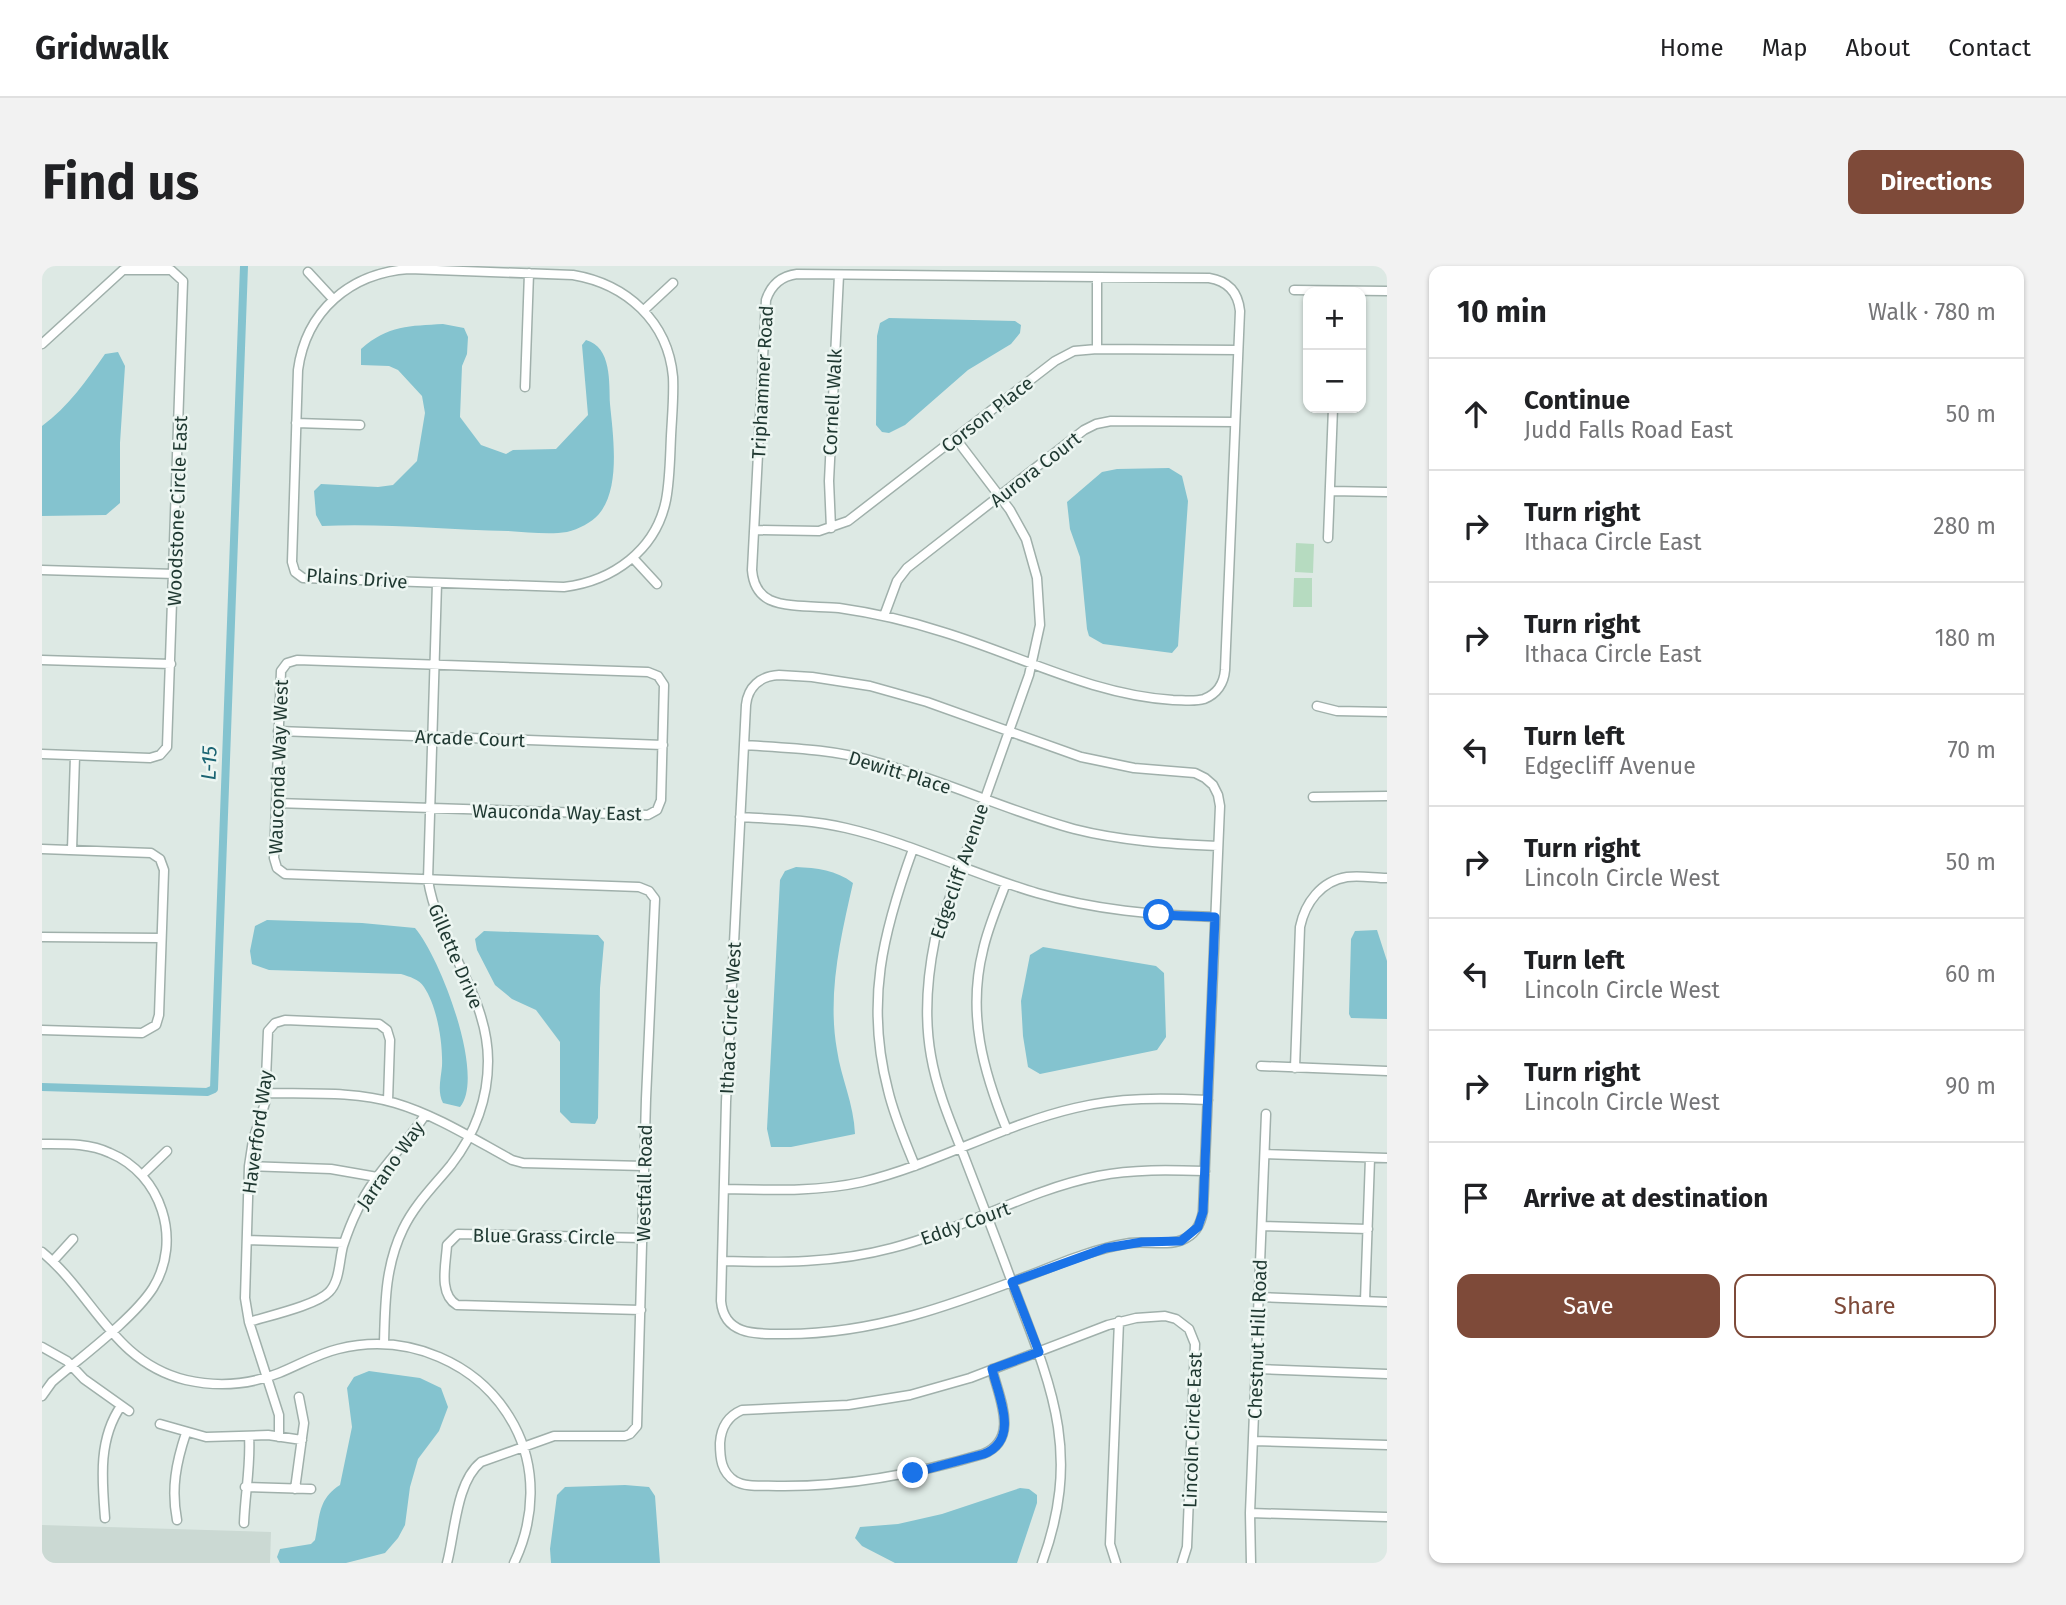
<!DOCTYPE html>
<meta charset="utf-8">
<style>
:root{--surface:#fff;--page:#f2f2f2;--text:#202124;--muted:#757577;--line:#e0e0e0;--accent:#7e4a39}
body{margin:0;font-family:"Fira Sans",sans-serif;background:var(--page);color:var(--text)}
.controls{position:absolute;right:21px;top:21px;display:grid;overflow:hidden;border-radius:14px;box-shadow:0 2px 5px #0004}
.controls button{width:63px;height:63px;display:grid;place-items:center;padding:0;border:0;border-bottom:2px solid var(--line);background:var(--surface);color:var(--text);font:35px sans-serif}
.stop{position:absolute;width:21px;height:21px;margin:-16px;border:5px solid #1a73e8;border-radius:50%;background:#fff}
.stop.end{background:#1a73e8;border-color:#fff;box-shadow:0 2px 7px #0008}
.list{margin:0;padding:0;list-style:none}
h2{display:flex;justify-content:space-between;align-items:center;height:91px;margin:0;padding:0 28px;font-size:30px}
h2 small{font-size:23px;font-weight:400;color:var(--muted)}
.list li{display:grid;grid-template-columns:46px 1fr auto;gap:21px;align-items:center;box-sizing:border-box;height:112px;padding:0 28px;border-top:2px solid var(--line)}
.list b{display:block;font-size:26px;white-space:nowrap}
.list p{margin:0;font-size:23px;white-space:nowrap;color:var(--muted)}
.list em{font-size:23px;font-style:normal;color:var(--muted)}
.actions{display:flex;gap:14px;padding:21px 28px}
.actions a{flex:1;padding:16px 0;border:2px solid var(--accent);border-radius:14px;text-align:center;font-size:24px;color:var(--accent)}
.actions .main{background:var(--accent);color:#fff}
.icon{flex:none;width:38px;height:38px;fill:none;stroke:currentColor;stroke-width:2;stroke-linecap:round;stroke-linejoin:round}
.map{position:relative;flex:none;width:1345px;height:1297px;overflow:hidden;border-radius:14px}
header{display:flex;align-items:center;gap:42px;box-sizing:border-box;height:98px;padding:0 35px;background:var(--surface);border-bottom:2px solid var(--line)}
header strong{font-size:33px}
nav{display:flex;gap:38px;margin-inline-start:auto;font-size:24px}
.intro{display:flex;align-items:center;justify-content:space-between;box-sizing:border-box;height:168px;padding:0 42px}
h1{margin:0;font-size:49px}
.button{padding:18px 32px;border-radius:14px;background:var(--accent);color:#fff;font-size:24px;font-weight:700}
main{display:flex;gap:42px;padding:0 42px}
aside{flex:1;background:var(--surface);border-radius:14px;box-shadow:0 2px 5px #0004}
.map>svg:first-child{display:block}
</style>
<header>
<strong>Gridwalk</strong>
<nav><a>Home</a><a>Map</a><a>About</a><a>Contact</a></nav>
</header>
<div class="intro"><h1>Find us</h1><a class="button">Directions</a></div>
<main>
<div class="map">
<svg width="1345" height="1297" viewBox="0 0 1345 1297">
<rect width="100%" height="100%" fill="#dde9e4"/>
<path fill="#cbd9d3" d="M0 1259 229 1266 228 1297H0Z"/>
<path fill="#b6dbc0" d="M1254 277 1272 278 1271 307 1253 306Z
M1252 312H1270V341H1251Z"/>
<path fill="#84c3cf" d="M847 52 973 55 979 59 978 67 969 78 926 104 863 159 847 167 840 166 834 159 835 70 838 57Z
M401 58 422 62 426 71 425 88 420 100 418 151 439 179 464 188 471 184 514 183 546 149 540 79 544 74C570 81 567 117 568 138 571 169 579 222 557 248 549 257 537 263 525 266 507 269 485 266 466 265 404 264 342 257 280 260L274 249 272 225 279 218 336 221 351 219 375 195 383 147 380 130 356 104 347 100 319 99V83C346 59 368 60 401 58Z
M76 86 83 100 78 177V237L64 249 0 250V160C26 141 45 114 63 88Z
M1127 202 1140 210 1146 235 1136 380 1130 387 1061 378 1047 370 1045 363 1038 291 1028 263 1025 236 1060 206 1075 203Z
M754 601C775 602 794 604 811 617 799 670 785 728 795 784 799 812 812 838 813 868L749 881H729L725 863 738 614 743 605Z
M225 654 320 657 373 662C398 691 444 810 418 841L401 837C395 826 399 812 400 800 401 777 395 740 382 721 377 713 368 711 359 708L227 704 210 698 208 685 213 660Z
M1335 664 1345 695V753L1309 752 1307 748 1309 673 1313 665Z
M442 665 556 669 562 676 558 722 556 852 553 858 529 857 518 846V776L494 744 470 733 453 719 435 684 433 673Z
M1001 681 1114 700 1122 707 1124 771 1115 784 998 808 986 801 981 770 979 735 988 689Z
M327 1105 378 1112 399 1122 406 1141 397 1165 376 1193 368 1221 363 1259 356 1272 343 1287 304 1297H238L235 1291 238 1283 269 1278 273 1274C278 1250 276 1233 298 1219L310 1161 305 1122 312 1111Z
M583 1219 607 1221 613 1230 618 1297H509L508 1283 515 1229 523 1221Z
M978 1222 987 1223 995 1229V1237L975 1297H853L820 1280 813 1272 818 1261 856 1258 900 1248Z"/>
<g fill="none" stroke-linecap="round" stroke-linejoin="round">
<path stroke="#84c3cf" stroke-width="8" d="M0 821 165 826 172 823 202 0"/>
<defs>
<path id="street" d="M367 3 531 9C584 18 626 55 631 111 632 130 630 150 629 170 628 191 628 213 624 234 614 284 571 315 522 321L261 312 253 306 250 296 256 104C264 45 308 7 367 3Z
M266 6 291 33
M755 8 1167 12C1186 15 1196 26 1198 45L1183 404C1182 417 1175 428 1162 433 1152 436 1141 434 1131 434 1050 429 977 389 901 366 867 355 832 347 797 342 778 340 745 342 728 334 716 328 711 317 710 304L724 34C729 19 739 10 755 8Z
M1252 24 1345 25
M602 44 631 17
M0 78 81 4H129L141 15 125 481 118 489 108 492 0 488
M1055 83V11
M483 121 487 7
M254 157 318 159
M914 173 968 244 984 273 995 312 998 359 987 409 893 673C885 712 882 751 889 790 895 825 909 857 922 890 940 937 958 983 975 1030 1013 1128 1038 1192 1000 1297
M1288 225 1345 226
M789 262 787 215 797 9
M712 264 777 265 806 255 1013 95 1032 85 1055 83 1196 84
M1286 272 1291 142
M591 292 615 318
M0 304 133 308
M842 350 855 315 865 302 1042 164 1054 158 1069 155 1193 156
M0 394 129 398
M737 409 770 411 828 420 885 436 1039 491 1092 502 1153 507 1163 512 1171 519 1176 529 1178 540 1161 945C1159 958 1153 969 1140 974 1125 980 1104 975 1088 977 1056 982 1026 994 996 1006 913 1038 831 1069 740 1068 713 1068 682 1069 679 1035L684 836 704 439C706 421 718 410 737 409Z
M1275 440 1295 445 1345 446
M236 465 621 479
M702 479C746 482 791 483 834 496 902 514 965 545 1032 563 1079 575 1128 578 1176 580
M1271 531 1345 530
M234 537 606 549 615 544 619 534 622 419 616 410 606 406 255 394 245 397 239 405 232 592 235 602 243 608 597 621 607 625 613 633 604 833 595 1160 588 1168 583 1170H512L439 1196C414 1216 413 1267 405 1297
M698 551C734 553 769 554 804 562 869 577 930 608 995 627 1053 644 1112 649 1173 651
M0 583 109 587 118 593 122 604 117 749 114 759 100 767 0 764
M871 583C841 666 823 736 846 824 852 850 863 875 873 900
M30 584 33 490
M964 617C956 639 946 661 941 684 925 748 941 805 965 864
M0 671 119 672
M1219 800 1345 805
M1253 802 1258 661C1263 637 1279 615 1305 611 1318 609 1332 612 1345 612
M224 827C266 828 312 825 353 837 394 849 433 874 470 894L481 897 602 900
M0 878C23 878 47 877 68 887 119 908 141 974 111 1022 91 1053 39 1091 10 1116L0 1130
M1223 888 1345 892
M207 900 289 903 335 911
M100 909 125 885
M682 923C729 924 775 926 820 916 894 898 960 859 1033 842 1077 831 1121 832 1166 834
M1220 960 1326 963
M205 974 302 977
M0 986C52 1029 71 1096 144 1114 175 1121 207 1119 237 1107 257 1099 275 1088 296 1083 365 1066 438 1096 472 1159 495 1202 493 1253 472 1297
M11 995 31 973
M680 995C737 997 794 997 850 982 920 964 985 924 1056 910 1092 903 1127 904 1163 905
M1217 1031 1345 1036
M1323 1035 1328 892
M599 1044 415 1039C396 1028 404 998 405 979L416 968 601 972
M207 1056C226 1050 275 1039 287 1026 298 1015 297 995 301 980 305 968 309 957 315 945 331 908 362 882 383 849
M342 1078C343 1038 343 1000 361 963 373 938 392 920 409 899 432 869 446 833 446 795 446 728 396 678 386 614L395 317
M0 1081 25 1095 42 1113 87 1145
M950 1103C957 1132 978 1173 941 1188 874 1208 806 1221 735 1220 722 1219 705 1222 693 1215 679 1206 678 1192 678 1177 679 1161 686 1150 700 1144L806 1139 868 1129 928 1112 1066 1059 1094 1052 1123 1050 1134 1053 1147 1063 1153 1078 1145 1281 1140 1297
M1214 1103 1345 1108
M118 1158 164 1171 226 1169 260 1174
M237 1171V1149L207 1056 203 1032 207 900 211 874 223 837 226 765 233 757 243 754 337 758 345 764 348 774 346 835
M1211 1175 1345 1179
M203 1221 269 1223
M253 1223 262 1157 257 1131
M1208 1247 1345 1251
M63 1252C60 1214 56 1173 79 1140
M135 1254C129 1223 134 1197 144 1167
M202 1257C203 1227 209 1199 207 1170
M1074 1297 1068 1278 1077 1055
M1209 1297 1208 1247 1224 848"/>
</defs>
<use href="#street" stroke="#a0b0ab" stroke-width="11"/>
<use href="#street" stroke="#fff" stroke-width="8"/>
</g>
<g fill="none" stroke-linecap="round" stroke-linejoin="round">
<path stroke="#1a73e8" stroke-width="9" d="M871 1207 942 1188C978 1173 957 1132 950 1103L997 1086 970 1016 1064 982 1100 976 1139 975 1156 961 1161 946 1173 651 1117 649"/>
</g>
<g text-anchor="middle" stroke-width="5" stroke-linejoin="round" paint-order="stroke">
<g font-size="19" fill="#1f3831" stroke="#edf6f2">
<text transform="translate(720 116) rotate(-87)" y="7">Triphammer Road</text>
<text transform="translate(790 136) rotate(-87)" y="7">Cornell Walk</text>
<text transform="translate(945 148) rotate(-38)" y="7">Corson Place</text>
<text transform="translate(993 203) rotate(-38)" y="7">Aurora Court</text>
<text transform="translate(135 245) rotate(-88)" y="7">Woodstone Circle East</text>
<text transform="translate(315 312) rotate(4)" y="7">Plains Drive</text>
<text transform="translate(428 472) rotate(2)" y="7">Arcade Court</text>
<text transform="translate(236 501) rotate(-88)" y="7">Wauconda Way West</text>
<text transform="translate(858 506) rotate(17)" y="7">Dewitt Place</text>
<text transform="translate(515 546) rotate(1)" y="7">Wauconda Way East</text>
<text transform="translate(917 605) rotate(-71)" y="7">Edgecliff Avenue</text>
<text transform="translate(414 690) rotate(67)" y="7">Gillette Drive</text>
<text transform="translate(688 752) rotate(-87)" y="7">Ithaca Circle West</text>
<text transform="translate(215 866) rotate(-82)" y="7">Haverford Way</text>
<text transform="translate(348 899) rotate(-55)" y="7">Jarrano Way</text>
<text transform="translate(602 917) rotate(-89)" y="7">Westfall Road</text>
<text transform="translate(923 957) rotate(-20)" y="7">Eddy Court</text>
<text transform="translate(502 970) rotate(1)" y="7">Blue Grass Circle</text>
<text transform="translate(1215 1073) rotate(-88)" y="7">Chestnut Hill Road</text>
<text transform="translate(1150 1164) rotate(-88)" y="7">Lincoln Circle East</text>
</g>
<g font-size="21" font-style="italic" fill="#1b6473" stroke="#edf6f2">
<text transform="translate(167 497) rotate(-88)" y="7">L-15</text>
</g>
</g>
</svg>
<div class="controls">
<button>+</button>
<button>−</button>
</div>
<div class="stop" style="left:1117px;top:649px"></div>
<div class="stop end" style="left:871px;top:1207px"></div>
</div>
<aside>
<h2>10 min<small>Walk · 780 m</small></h2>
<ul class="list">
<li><svg class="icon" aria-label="ahead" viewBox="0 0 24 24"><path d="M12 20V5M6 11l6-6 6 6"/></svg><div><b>Continue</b><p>Judd Falls Road East</p></div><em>50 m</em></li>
<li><svg class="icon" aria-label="right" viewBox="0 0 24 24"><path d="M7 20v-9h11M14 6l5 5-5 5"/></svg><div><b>Turn right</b><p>Ithaca Circle East</p></div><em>280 m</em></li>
<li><svg class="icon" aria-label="right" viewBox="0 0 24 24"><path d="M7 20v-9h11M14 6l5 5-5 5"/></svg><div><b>Turn right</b><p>Ithaca Circle East</p></div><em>180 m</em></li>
<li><svg class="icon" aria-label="left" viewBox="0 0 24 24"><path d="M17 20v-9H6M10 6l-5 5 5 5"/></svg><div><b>Turn left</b><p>Edgecliff Avenue</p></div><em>70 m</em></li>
<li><svg class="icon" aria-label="right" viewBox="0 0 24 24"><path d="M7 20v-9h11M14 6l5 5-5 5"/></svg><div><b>Turn right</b><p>Lincoln Circle West</p></div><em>50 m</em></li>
<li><svg class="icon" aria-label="left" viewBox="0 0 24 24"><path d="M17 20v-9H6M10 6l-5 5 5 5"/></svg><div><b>Turn left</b><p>Lincoln Circle West</p></div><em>60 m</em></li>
<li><svg class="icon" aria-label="right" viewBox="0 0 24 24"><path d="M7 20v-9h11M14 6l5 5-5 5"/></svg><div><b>Turn right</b><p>Lincoln Circle West</p></div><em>90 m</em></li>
<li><svg class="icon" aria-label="arrive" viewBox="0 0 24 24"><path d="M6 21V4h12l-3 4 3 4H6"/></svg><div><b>Arrive at destination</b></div></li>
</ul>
<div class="actions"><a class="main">Save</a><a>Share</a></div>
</aside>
</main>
